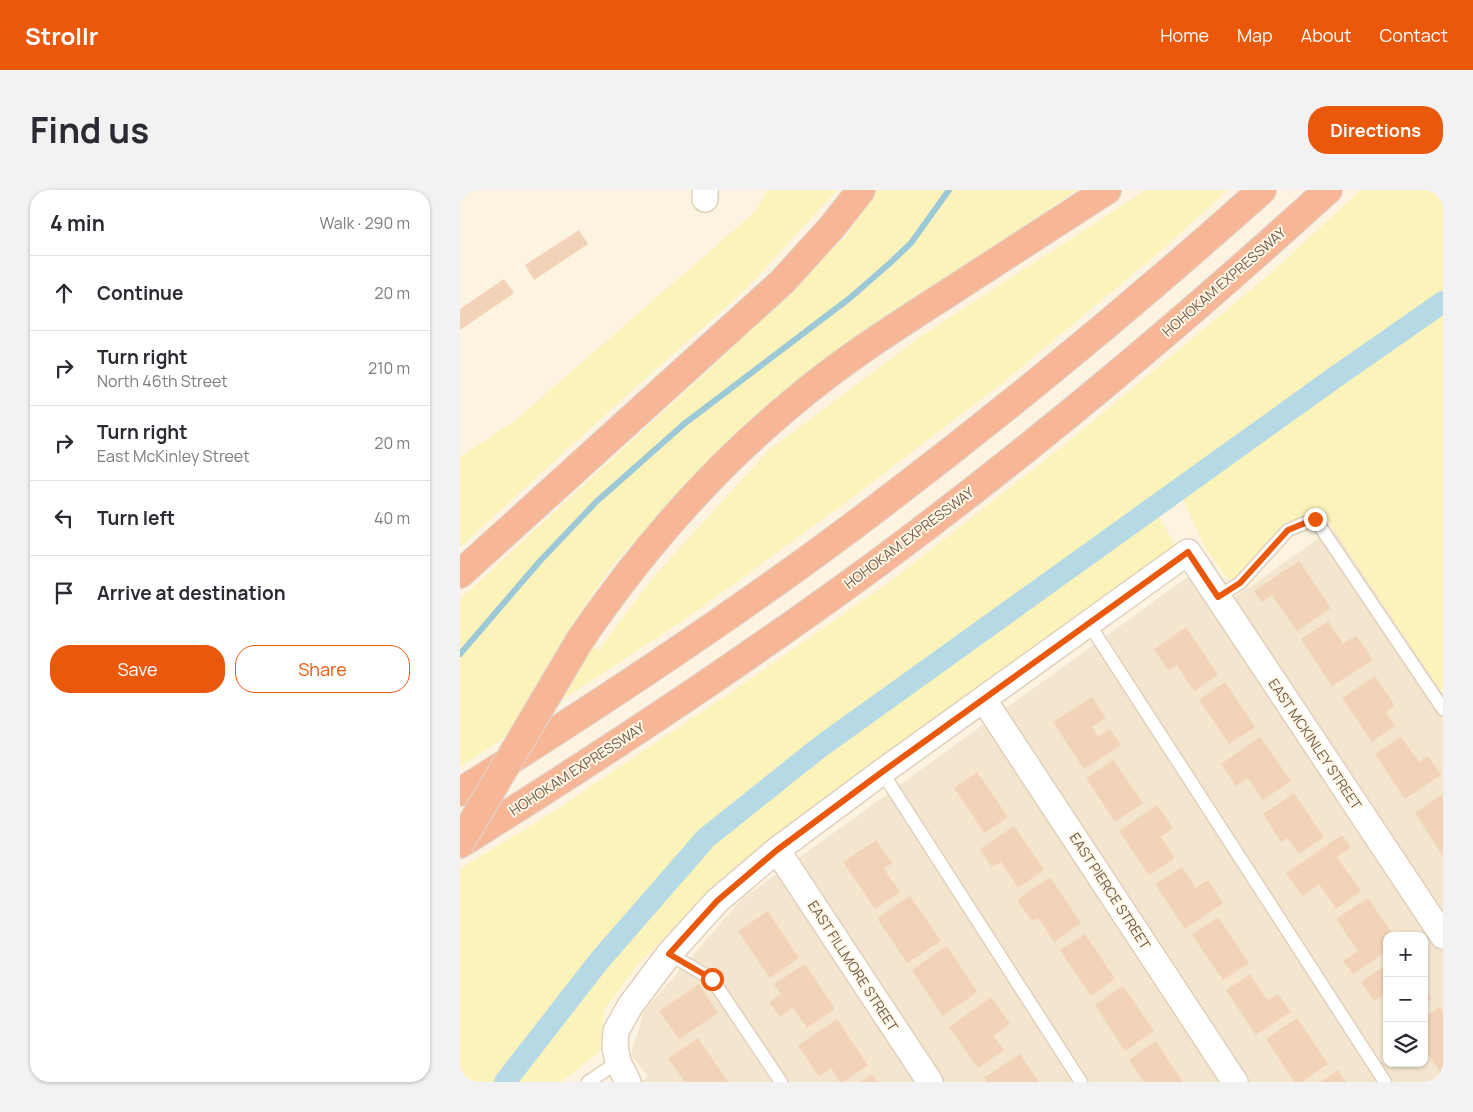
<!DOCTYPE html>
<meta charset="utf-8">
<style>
:root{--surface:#fff;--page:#f2f2f3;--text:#2b2b33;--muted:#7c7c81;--line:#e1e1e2;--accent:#ea580c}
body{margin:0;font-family:Manrope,sans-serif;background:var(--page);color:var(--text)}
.controls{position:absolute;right:15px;bottom:15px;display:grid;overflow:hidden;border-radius:10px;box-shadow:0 1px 4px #0004}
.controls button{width:45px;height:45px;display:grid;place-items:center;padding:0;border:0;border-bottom:1px solid var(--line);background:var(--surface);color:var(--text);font:25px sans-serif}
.stop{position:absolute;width:15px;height:15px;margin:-11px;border:4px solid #ea580c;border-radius:50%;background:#fff}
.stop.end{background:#ea580c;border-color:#fff;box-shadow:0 1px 5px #0008}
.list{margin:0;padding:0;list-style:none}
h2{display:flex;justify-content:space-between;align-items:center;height:65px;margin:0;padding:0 20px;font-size:21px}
h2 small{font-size:16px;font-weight:400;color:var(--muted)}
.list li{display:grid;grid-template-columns:32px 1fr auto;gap:15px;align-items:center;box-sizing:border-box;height:75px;padding:0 20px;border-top:1px solid var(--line)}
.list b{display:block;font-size:19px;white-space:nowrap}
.list p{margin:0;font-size:16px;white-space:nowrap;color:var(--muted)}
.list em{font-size:16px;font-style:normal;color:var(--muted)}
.actions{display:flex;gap:10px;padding:15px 20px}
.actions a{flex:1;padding:11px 0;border:1px solid var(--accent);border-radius:20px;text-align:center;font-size:18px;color:var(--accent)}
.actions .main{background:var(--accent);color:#fff}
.icon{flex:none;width:28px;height:28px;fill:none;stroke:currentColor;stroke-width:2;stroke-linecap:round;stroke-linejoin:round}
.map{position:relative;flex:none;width:983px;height:892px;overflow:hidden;border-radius:20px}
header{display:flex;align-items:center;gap:30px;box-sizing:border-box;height:70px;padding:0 25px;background:var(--accent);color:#fff}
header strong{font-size:24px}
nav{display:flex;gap:28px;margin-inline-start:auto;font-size:18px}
.intro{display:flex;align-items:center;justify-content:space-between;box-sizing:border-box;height:120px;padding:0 30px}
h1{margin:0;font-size:35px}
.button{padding:12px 22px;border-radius:20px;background:var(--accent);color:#fff;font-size:18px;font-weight:700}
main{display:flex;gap:30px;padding:0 30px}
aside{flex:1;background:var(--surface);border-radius:20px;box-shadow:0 1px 4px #0004}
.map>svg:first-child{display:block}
</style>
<header>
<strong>Strollr</strong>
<nav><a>Home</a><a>Map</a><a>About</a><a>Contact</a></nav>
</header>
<div class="intro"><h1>Find us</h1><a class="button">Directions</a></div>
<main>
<aside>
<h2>4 min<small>Walk · 290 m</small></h2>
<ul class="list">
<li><svg class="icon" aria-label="ahead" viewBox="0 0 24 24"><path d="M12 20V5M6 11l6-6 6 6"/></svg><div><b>Continue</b></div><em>20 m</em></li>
<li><svg class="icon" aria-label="right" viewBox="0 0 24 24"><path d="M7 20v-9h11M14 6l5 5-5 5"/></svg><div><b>Turn right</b><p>North 46th Street</p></div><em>210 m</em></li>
<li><svg class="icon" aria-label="right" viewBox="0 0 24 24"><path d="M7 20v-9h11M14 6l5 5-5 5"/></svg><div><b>Turn right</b><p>East McKinley Street</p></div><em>20 m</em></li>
<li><svg class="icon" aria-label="left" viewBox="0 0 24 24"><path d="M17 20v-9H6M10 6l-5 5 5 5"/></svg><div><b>Turn left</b></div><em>40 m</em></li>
<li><svg class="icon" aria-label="arrive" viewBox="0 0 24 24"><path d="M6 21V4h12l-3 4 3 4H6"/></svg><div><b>Arrive at destination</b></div></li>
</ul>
<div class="actions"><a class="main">Save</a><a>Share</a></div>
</aside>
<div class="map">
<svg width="983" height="892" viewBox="0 0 983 892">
<rect width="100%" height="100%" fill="#fcf3e0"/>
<path fill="#f4e6ce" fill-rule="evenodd" d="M876 336 983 497V892H180L188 887 171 865 184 821 282 709 751 370 775 407ZM927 746H964V873H927Z"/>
<path fill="#fcf3ba" d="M308 0H377L287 98 169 203 0 357V267L56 230 296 21Z
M414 0H617L353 179 239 281 151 377 109 440 138 461 191 390 308 261 463 145 686 0H768L704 58 541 194 385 313 231 425 0 577V409L253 176 387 45Z
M901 0H983V504L869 332 852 323 831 333 783 387 768 389 746 359 717 296 692 315 715 355 392 588 262 687 176 777 144 820 140 861 101 892H0V679L99 618 279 497 435 388 603 256 810 84Z"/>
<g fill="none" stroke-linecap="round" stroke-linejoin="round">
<path stroke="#9bc9d7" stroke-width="6" d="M0 464 80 371 136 312 224 234 390 108 430 73 451 53 489 0"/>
<path stroke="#b5dae5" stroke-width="22" d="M45 892 139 771 246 648 360 557 874 188 983 112"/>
</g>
<path fill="#f2d3b7" d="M119 40 128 54 74 90 65 75Z
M44 89 54 103 0 140V119Z
M839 371 871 418 837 441 812 405 802 412 794 401Z
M868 431 883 454 896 445 913 470 872 496 841 449Z
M726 437 758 485 734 501 717 475 708 480 694 459Z
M915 486 935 516 926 522 935 536 912 552 882 508Z
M765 492 795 537 769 554 739 510Z
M632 507 646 528 632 537 638 547 650 539 661 555 624 579 593 532Z
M800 547 831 591 803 610 788 588 776 596 761 574Z
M941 547 959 572 968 566 981 585 945 609 915 564Z
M653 570 683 613 655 632 626 588Z
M517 582 548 627 524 643 494 598Z
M834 603 864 647 839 664 828 648 821 652 803 624Z
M983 604V666L955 623Z
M697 615 713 638 701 647 715 668 689 685 659 641Z
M554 636 584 680 558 698 541 672 532 677 520 659Z
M882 645 891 657 877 667 901 701 876 719 859 694 842 706 826 683Z
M416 650 432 673 424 679 440 702 415 719 383 672Z
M722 677 736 698 748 690 763 713 725 739 695 694Z
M590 687 621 733 594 752 578 728 572 731 557 710Z
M450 706 481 751 447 773 417 728Z
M908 708 934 746H927V761L893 784 883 771 898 761 876 729Z
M308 721 339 768 310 788 278 741Z
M758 727 789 773 763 790 732 745Z
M625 744 655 789 631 806 600 760Z
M487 756 517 802 483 826 452 780Z
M345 774 375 819 347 838 333 818 320 827 309 812 321 804 314 794Z
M927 774V803L914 811 901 792Z
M790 784 808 811 818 804 831 822 796 845 766 800Z
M239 794 258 823 219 849 199 821Z
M663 796 694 841 665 861 635 815Z
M964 797 972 809 964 815Z
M531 807 550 834 533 846 544 860 518 878 489 837Z
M980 817 983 822V881L981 883 964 858V827Z
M837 828 868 874 842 892H834L806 849Z
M377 829 408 875 383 892H380L371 878 359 887 338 856Z
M238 848 268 892H225L208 868Z
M696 851 723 892H684L669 870Z
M560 864 579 892H527L524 888Z
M878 880 886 892H860Z
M412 884 417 892H400Z"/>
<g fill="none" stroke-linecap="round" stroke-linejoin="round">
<defs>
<path id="service" d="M758 407 780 393 828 340 855 329 983 519
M629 434 925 892
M422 582 621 892
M209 764 252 789 321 892
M128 892 158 872"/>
<path id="minor" d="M245 0V9
M524 510 775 892
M317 660 470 892
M168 892 158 872 155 857 156 841 170 816 209 764 257 711 317 660 422 582 728 362 983 746"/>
<path id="motorway" d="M0 384 322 92 372 37 401 0
M120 450C180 362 249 282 331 214 379 173 432 139 485 105 539 70 593 35 647 0
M0 602C142 513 283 420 417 318 550 217 678 111 802 0
M0 654C144 564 285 471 422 370 577 255 725 130 868 0"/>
</defs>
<use href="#service" stroke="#e0d0bc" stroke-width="15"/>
<use href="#minor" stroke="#e0d0bc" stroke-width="28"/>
<use href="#motorway" stroke="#ddd7d3" stroke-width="30"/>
<use href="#service" stroke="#fff" stroke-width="12"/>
<use href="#minor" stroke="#fff" stroke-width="25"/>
<use href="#motorway" stroke="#f7b796" stroke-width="28"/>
<defs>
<path id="motorway-bridge" d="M0 653 120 450"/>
</defs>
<use href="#motorway-bridge" stroke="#ddd7d3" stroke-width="30" stroke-linecap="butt"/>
<use href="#motorway-bridge" stroke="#f7b796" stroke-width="28"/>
</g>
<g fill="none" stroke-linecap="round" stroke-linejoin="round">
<path stroke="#ea580c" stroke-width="6" d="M252 789 209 764 257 711 317 660 422 582 728 362 758 407 780 393 828 340 855 329"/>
</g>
<g text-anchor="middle" stroke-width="4" stroke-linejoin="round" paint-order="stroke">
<g font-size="14" fill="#735a47" stroke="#fff7e6">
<text transform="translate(764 92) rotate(-41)" y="5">HOHOKAM EXPRESSWAY</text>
<text transform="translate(449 348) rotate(-37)" y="5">HOHOKAM EXPRESSWAY</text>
<text transform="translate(855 554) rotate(56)" y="5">EAST MCKINLEY STREET</text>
<text transform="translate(117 579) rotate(-33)" y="5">HOHOKAM EXPRESSWAY</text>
<text transform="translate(650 701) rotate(57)" y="5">EAST PIERCE STREET</text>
<text transform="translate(393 776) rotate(57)" y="5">EAST FILLMORE STREET</text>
</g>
</g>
</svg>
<div class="controls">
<button>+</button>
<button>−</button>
<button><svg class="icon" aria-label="layers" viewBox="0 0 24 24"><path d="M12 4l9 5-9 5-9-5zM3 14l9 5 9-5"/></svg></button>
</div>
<div class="stop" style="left:252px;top:789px"></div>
<div class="stop end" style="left:855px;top:329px"></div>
</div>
</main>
